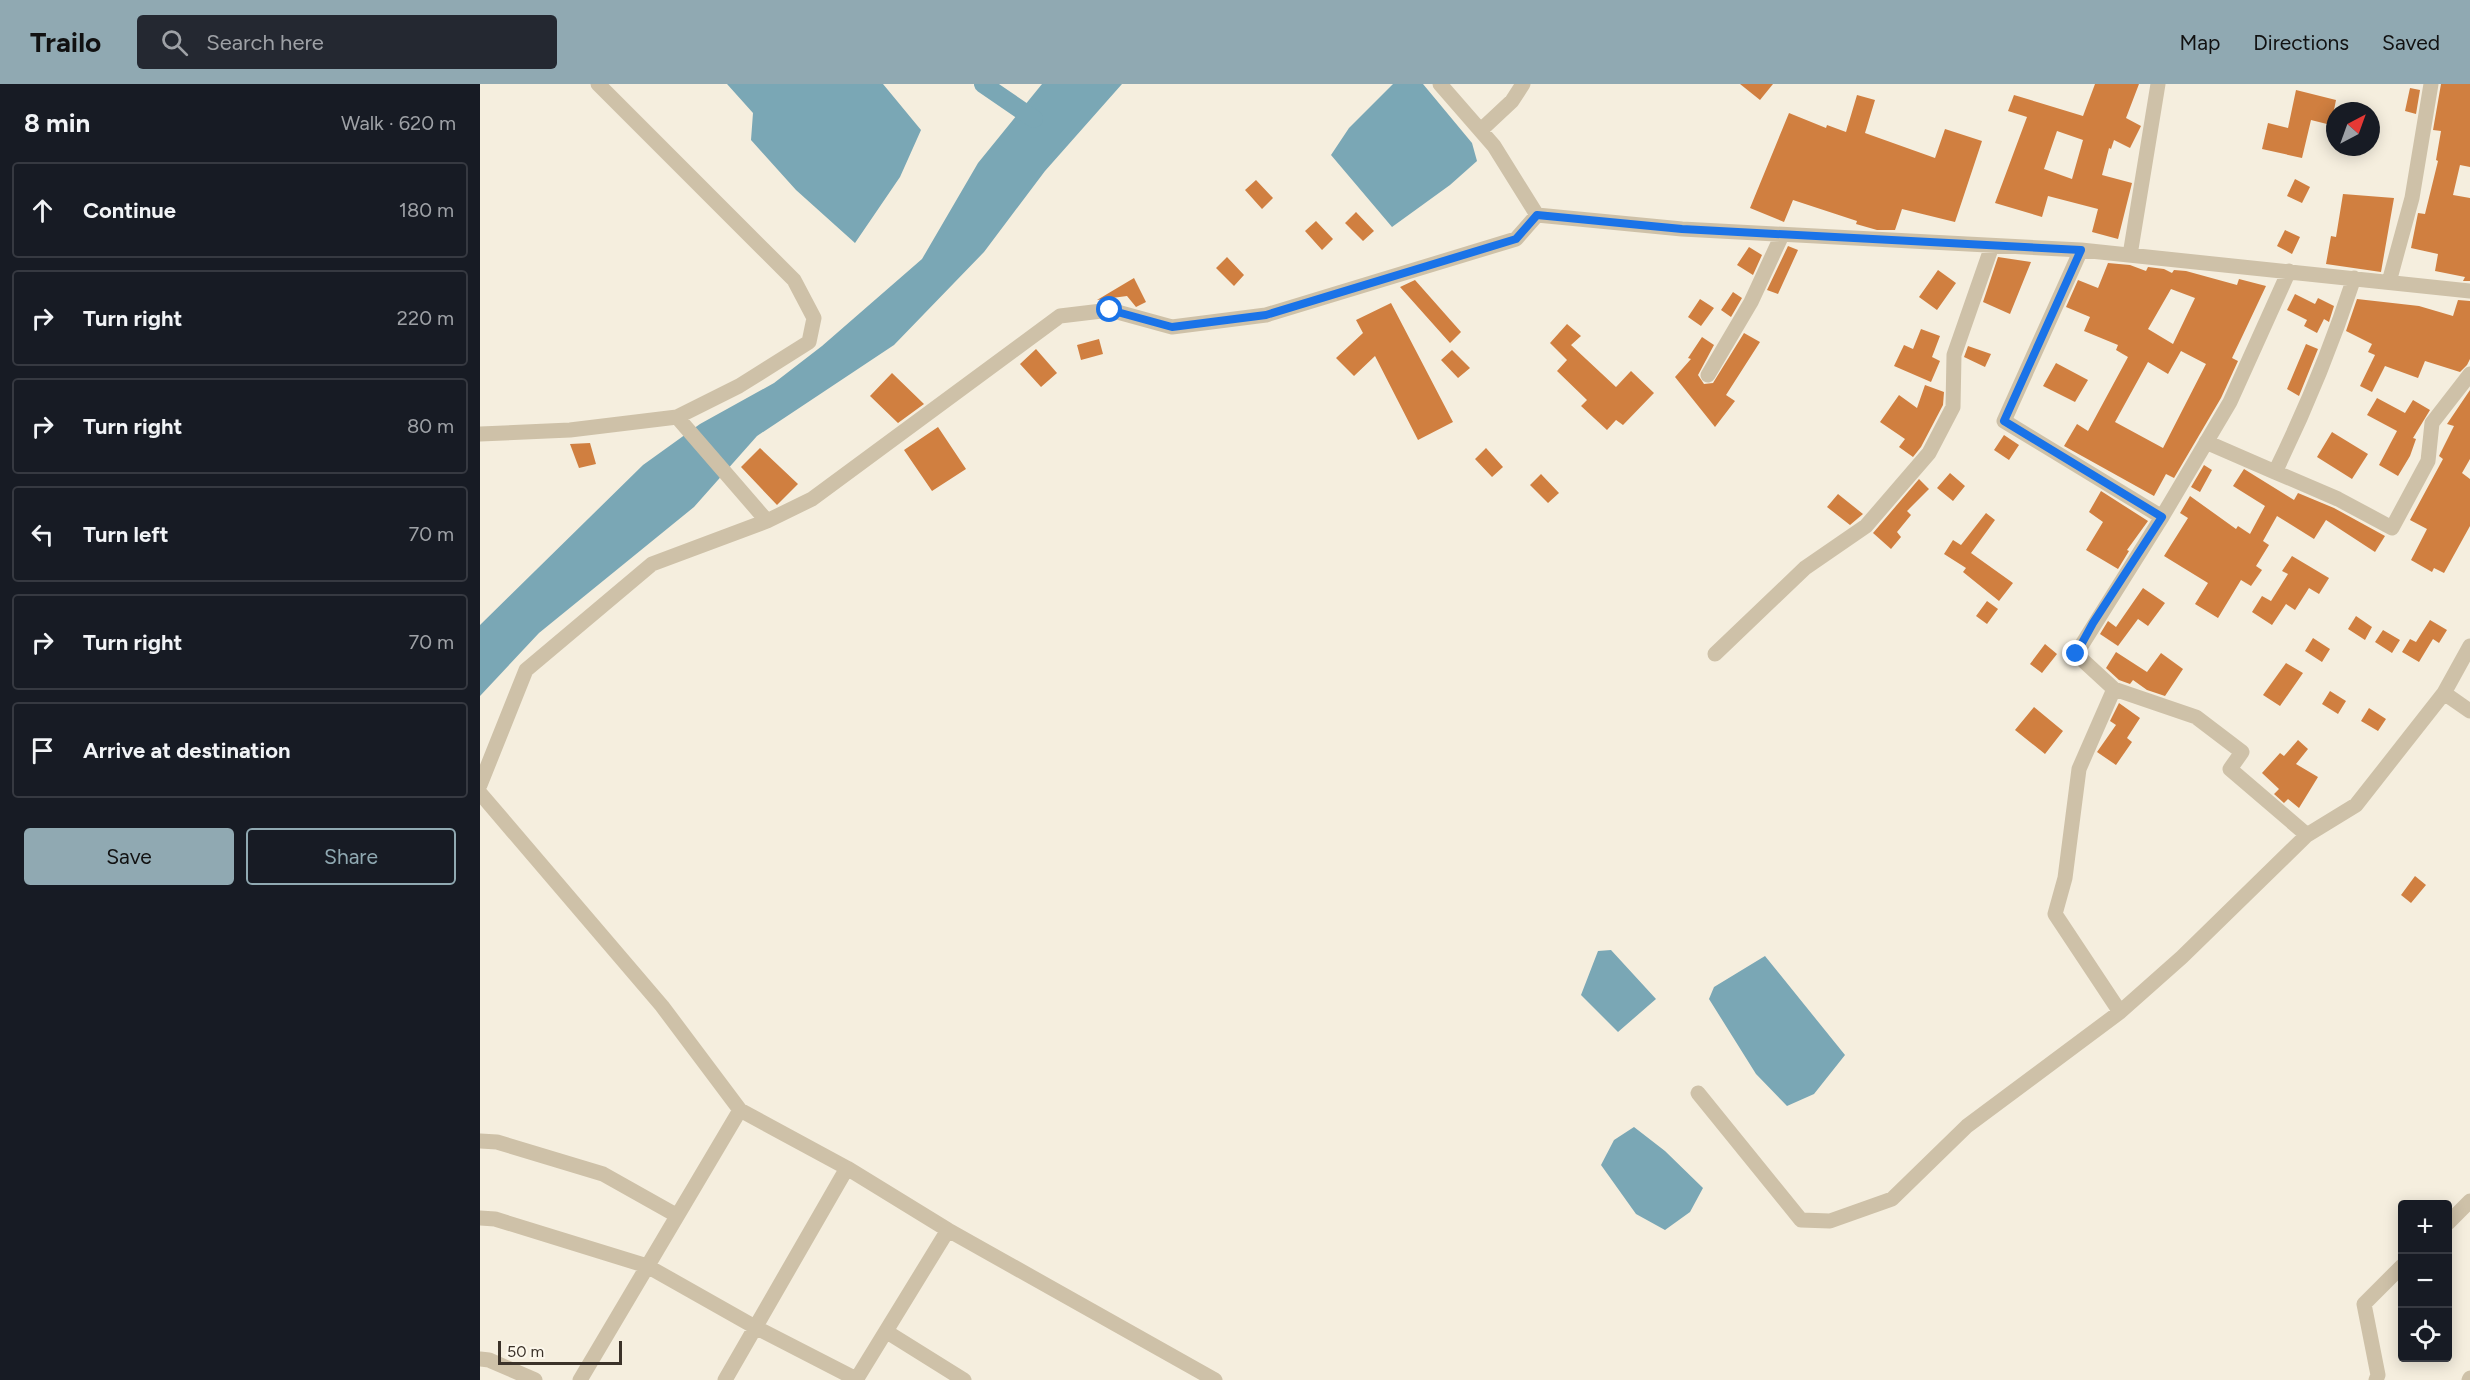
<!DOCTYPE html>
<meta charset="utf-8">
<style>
:root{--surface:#171b24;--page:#242831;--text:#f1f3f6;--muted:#9ea1a6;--line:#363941;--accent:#90a9b2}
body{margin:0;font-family:Figtree,sans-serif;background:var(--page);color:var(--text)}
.controls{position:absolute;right:18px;bottom:18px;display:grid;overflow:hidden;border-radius:6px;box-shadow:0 3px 15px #0003}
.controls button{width:54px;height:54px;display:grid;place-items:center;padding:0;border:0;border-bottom:2px solid var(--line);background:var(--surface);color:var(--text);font:30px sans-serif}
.compass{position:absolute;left:1846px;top:18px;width:54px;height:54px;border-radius:50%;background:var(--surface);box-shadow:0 3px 15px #0003;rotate:41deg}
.scale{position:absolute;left:18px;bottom:15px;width:124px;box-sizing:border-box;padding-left:6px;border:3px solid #3b3229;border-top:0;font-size:16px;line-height:21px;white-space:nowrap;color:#3b3229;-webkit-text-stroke:4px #fcf7eb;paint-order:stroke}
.stop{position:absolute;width:18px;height:18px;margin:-14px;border:4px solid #1a73e8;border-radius:50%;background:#fff}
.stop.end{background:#1a73e8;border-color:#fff;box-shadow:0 2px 6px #0008}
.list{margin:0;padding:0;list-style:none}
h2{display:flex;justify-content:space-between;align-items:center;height:78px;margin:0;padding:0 24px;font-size:26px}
h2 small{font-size:20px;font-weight:400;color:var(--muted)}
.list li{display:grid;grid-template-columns:39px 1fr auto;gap:18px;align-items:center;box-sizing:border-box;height:96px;margin:0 12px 12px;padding:0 12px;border:2px solid var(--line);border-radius:6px}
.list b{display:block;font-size:22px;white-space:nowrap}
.list em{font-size:20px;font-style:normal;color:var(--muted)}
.actions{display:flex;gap:12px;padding:18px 24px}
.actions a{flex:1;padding:14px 0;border:2px solid var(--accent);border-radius:6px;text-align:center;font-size:21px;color:var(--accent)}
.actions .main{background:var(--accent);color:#111}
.icon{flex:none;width:33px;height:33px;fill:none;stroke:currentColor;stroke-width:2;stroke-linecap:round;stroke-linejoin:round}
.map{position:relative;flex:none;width:1990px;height:1296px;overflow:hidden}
header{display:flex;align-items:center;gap:36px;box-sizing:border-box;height:84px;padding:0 30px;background:var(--accent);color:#111}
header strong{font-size:28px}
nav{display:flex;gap:33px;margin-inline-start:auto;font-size:21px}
.search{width:420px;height:54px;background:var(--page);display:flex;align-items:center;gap:15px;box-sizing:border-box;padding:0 21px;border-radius:6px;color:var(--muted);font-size:22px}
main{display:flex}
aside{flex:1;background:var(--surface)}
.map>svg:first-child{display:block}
</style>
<header>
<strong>Trailo</strong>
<div class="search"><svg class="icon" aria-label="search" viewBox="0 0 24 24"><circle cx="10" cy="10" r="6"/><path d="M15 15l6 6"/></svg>Search here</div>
<nav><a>Map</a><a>Directions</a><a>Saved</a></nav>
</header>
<main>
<aside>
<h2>8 min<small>Walk · 620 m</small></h2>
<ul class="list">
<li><svg class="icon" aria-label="ahead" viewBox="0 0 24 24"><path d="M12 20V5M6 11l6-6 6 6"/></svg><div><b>Continue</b></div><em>180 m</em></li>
<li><svg class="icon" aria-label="right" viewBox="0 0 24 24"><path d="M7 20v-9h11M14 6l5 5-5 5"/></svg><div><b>Turn right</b></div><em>220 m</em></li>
<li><svg class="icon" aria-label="right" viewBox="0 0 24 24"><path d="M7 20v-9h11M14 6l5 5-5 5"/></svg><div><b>Turn right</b></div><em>80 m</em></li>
<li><svg class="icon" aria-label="left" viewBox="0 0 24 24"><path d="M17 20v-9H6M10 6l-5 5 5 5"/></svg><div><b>Turn left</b></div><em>70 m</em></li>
<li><svg class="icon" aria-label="right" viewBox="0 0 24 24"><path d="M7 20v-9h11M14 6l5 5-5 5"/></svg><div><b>Turn right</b></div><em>70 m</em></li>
<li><svg class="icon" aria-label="arrive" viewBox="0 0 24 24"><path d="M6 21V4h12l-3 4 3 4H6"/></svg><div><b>Arrive at destination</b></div></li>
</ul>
<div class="actions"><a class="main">Save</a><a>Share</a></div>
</aside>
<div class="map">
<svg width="1990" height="1296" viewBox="0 0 1990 1296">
<rect width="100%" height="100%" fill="#f5eede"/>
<path fill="#7aa7b5" d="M247 0H403L441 46 420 93 375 159 316 106 271 56 273 29Z
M562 0H642L565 87 504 168 414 261 277 352 214 423 59 549 0 612V541L163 381 220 340 294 299 342 262 442 175 498 79Z
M913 0H943L992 59 997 77 970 101 912 143 851 71 869 44Z
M1131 866 1176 915 1138 948 1101 911 1118 867Z
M1285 872 1365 971 1334 1010 1307 1022 1276 990 1229 915 1234 903Z
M1154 1043 1185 1067 1223 1104 1210 1128 1185 1146 1156 1130 1121 1081 1134 1056Z"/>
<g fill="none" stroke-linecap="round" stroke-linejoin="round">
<path stroke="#7aa7b5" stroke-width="18" d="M503 0 554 35"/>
</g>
<path fill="#d07f40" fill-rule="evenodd" d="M1260 0H1293L1280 16Z
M1615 0H1659L1646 34 1661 42 1650 64 1634 56 1631 65 1629 64 1622 91 1652 99 1638 155 1612 148 1618 125 1568 112 1562 133 1515 119 1547 33 1528 27 1534 11 1603 32ZM1577 47 1603 56 1592 95 1564 85Z
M1961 0H1990V83L1980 81 1973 111 1990 114V197H1983L1985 193 1955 187 1958 170 1931 164 1938 129 1945 130 1958 77 1956 76 1961 47 1953 46Z
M1930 4 1940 6 1936 30 1925 27Z
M1816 6 1856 16 1851 41 1831 36 1822 74 1782 65 1788 39 1808 44Z
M1377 11 1395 16 1385 49 1455 74 1465 45 1502 57 1475 138 1422 125 1415 146H1397L1376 140 1377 137 1313 116 1304 138 1270 124 1309 29 1346 44 1347 41 1366 48Z
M1815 95 1830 103 1822 119 1807 112Z
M776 96 793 114 782 125 765 106Z
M1863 110 1914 114 1901 188 1846 180 1851 152 1856 153Z
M876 128 894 147 883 157 865 139Z
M836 137 853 155 842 166 825 147Z
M1805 146 1820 153 1812 170 1797 162Z
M1308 162 1318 166 1298 210 1287 206Z
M1269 163 1282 171 1273 191 1257 181Z
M747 173 764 191 754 202 736 184Z
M1518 173 1551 178 1530 230 1503 218Z
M1628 179 1650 181 1666 187 1668 183 1684 185 1692 189 1694 186 1706 187 1757 201 1759 195 1786 202 1752 274 1758 277 1741 314 1694 394 1686 390 1674 412 1584 362 1597 340 1608 347 1648 273 1636 266 1638 261 1604 247 1610 233 1586 223 1598 196 1618 204ZM1691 205 1715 214 1693 260 1668 245ZM1701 267 1726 280 1683 364 1635 338 1668 278 1688 290Z
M1458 186 1476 199 1457 226 1439 213Z
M654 194 666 218 656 223 647 212 617 216Z
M935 196 981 248 970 259 920 203Z
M1253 208 1262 214 1251 233 1241 226Z
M1815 210 1835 220 1838 214 1854 222 1849 238 1844 235 1837 249 1824 242 1827 236 1807 226Z
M1220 215 1234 224 1221 242 1208 233Z
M1877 215 1939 222 1973 232 1978 216 1990 217V275L1987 281 1980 288 1945 277 1938 294 1905 282 1892 308 1880 302 1895 271 1888 268 1892 260 1866 247Z
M911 219 973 338 938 356 895 272 874 292 856 274 883 249 876 236Z
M1087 240 1101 252 1091 261 1136 303 1151 287 1174 309 1143 341 1136 336 1127 346 1101 322 1107 316 1077 287 1087 276 1070 259Z
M1441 245 1460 252 1452 273 1460 277 1451 298 1414 282 1424 261 1433 265Z
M1264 249 1280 258 1246 311 1255 317 1235 343 1195 293 1211 275 1208 274 1222 253 1234 261 1218 291 1224 300 1233 299Z
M619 255 623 270 601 276 597 261Z
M1826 260 1838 265 1819 312 1807 305Z
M1488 262 1511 270 1505 283 1484 273Z
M556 265 577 289 561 303 540 280Z
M972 266 990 284 978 294 961 276Z
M1576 279 1608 296 1595 318 1563 302Z
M412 289 444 320 418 339 390 312Z
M1445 301 1464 308 1463 321 1441 363 1433 373 1419 363 1425 355 1400 338 1419 311 1437 324Z
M1990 306V375L1982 389 1990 395V442L1964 489 1954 484 1952 488 1931 476 1947 445 1930 436 1963 375 1959 372 1974 342 1967 340Z
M1897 314 1925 329 1933 316 1950 326 1933 354 1936 355 1930 372 1918 392 1899 381 1917 347 1887 331Z
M458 343 486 385 452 407 424 366Z
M1852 348 1888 370 1872 395 1837 373Z
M1524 351 1539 361 1529 376 1514 366Z
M110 359 116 380 99 384 90 360Z
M280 364 318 400 297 421 261 383Z
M1006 364 1023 383 1012 393 995 375Z
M1724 381 1732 386 1720 408 1711 403Z
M1764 385 1814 416 1818 409 1854 424 1905 452 1895 468 1846 436 1834 455 1797 432 1783 457 1789 461 1776 482 1782 486 1771 502 1761 496 1738 534 1715 520 1728 499 1684 472 1708 434 1700 429 1710 412 1756 445 1758 442 1770 450 1785 422 1753 402Z
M1470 389 1485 402 1473 417 1457 404Z
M1061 390 1079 409 1068 419 1050 401Z
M1439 395 1449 405 1427 427 1431 431 1417 448 1421 453 1411 465 1393 449Z
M1621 407 1668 437 1647 466 1649 467 1638 485 1606 466 1623 438 1609 428Z
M1358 410 1383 430 1370 441 1347 423Z
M1506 429 1515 436 1491 469 1533 499 1519 517 1483 488 1486 484 1464 470 1473 456 1481 461Z
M1812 472 1849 494 1839 510 1829 504 1815 526 1806 520 1792 541 1772 528 1782 512 1791 517 1808 490 1802 487Z
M1663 504 1685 519 1668 542 1658 535 1638 562 1620 550 1628 537 1636 543Z
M1507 517 1518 525 1507 540 1496 532Z
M1876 532 1892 543 1885 556 1868 545Z
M1950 536 1967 546 1959 559 1953 555 1939 578 1922 568 1930 555 1936 558Z
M1903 546 1920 556 1912 569 1895 558Z
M1833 554 1850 565 1842 578 1825 567Z
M1565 560 1577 570 1562 589 1550 580Z
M1636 568 1667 588 1681 569 1703 585 1685 612 1667 606 1653 596 1650 600 1639 596 1626 584Z
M1806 579 1823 589 1800 622 1783 611Z
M1850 607 1866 617 1858 630 1842 620Z
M1639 619 1660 634 1647 654 1652 658 1636 681 1617 668 1636 641 1630 637Z
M1554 623 1583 647 1565 670 1535 646Z
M1889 624 1906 635 1898 647 1881 637Z
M1818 656 1828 665 1816 680 1838 693 1819 724 1808 715 1804 719 1794 710 1799 705 1782 689 1800 669 1804 672Z
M1935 792 1946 801 1931 819 1921 811Z"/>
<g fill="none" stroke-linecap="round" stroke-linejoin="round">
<path stroke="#cec1a8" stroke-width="15" d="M960 0 1014 62 1057 131
M1001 46 1032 17 1043 0
M1601 166 1524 337 1682 433 1596 570 1634 605 1599 685 1585 794 1575 830 1640 928 1702 873 1827 751 1876 721 1964 609 1990 562
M1650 171 1678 0
M1909 198 1932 114 1951 0
M1228 291 1271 218 1302 151
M197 333 287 437
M0 350 90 346 197 333 259 302 329 258 334 234 314 196 118 0
M1726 358 1795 388C1826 325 1852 261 1874 194
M1795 388 1858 415 1912 444 1948 377 1952 339 1990 290
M1682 433 1750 318 1809 187
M1235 570 1325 484 1386 442 1449 369 1473 323 1474 271 1512 162
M1634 605 1716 633 1762 668 1750 685 1827 751
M1964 609 1990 627
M0 701 46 586 172 480 287 437 332 415 580 232 630 226 692 243 786 231 1036 155 1057 131 1202 145 1601 166 1990 207
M0 709 182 922 260 1026
M1218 1009 1321 1136 1350 1137 1412 1115 1487 1042 1640 928
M0 1057 17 1058 123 1090 196 1131
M0 1134 15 1135 167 1182 275 1243 376 1295
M1968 1139 1990 1117
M407 1248 484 1296
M0 1275 9 1276 55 1296
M100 1296 260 1026 367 1084 468 1146 735 1296
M245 1296 367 1084
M376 1296 468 1146
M1896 1296 1898 1291 1884 1220 1922 1182
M1989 1296 1990 1294"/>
</g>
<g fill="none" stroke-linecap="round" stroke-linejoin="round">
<path stroke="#1a73e8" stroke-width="8" d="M630 226 692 243 786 231 1036 155 1057 131 1202 145 1601 166 1524 337 1682 433 1613 539 1596 570"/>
</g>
</svg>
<div class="controls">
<button>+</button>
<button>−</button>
<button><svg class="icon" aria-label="locate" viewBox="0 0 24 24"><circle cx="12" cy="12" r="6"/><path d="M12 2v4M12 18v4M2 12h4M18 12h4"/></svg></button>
</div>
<svg class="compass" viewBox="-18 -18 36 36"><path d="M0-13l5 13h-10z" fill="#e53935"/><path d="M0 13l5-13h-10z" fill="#9ea1a6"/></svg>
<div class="scale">50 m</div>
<div class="stop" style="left:630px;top:226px"></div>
<div class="stop end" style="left:1596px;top:570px"></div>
</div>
</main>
